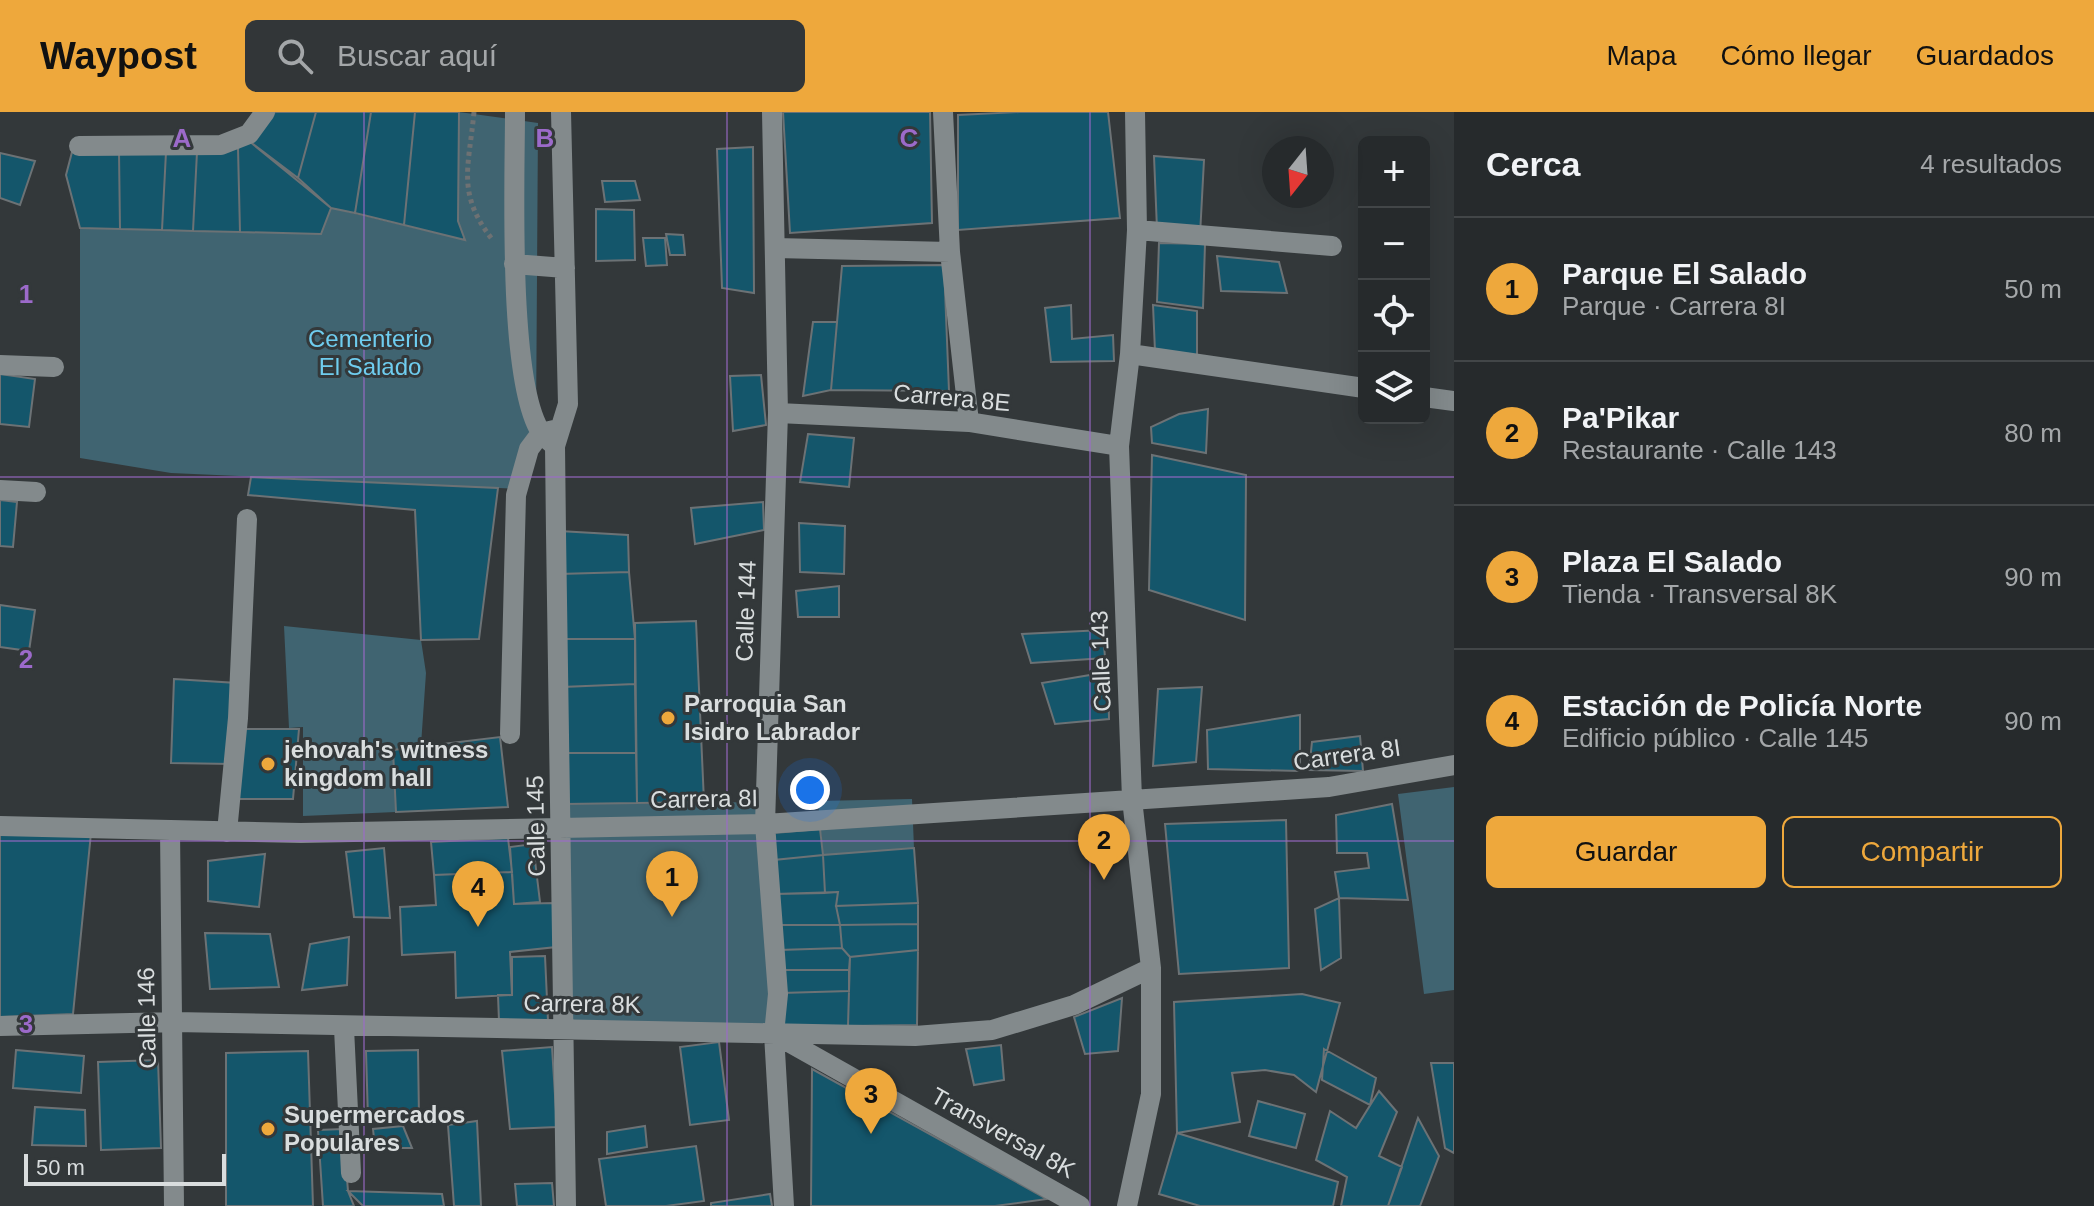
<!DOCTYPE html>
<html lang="es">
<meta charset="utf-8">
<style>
:root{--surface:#262a2c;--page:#323638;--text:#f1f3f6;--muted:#a4a7a9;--line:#424648;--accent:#eea83c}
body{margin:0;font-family:Helvetica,sans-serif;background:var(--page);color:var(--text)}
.controls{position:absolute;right:24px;top:24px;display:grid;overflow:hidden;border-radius:12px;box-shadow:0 8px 32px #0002}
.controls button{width:72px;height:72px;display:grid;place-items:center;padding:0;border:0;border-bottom:2px solid var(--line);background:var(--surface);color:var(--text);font:40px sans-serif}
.compass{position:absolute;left:1262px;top:24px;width:72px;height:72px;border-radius:50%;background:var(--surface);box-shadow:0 8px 32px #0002;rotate:197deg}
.scale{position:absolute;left:24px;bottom:20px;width:202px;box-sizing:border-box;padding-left:8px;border:4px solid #d9ddde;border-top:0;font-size:22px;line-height:28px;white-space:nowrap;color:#d9ddde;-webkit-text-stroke:6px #33383a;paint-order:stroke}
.you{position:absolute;left:810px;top:678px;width:28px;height:28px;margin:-20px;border:6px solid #fff;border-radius:50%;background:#1a73e8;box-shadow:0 0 0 12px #1a73e833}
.badge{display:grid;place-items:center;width:52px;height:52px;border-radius:50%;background:var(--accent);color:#111;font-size:26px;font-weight:700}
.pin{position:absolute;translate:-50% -66px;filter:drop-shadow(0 2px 4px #0008)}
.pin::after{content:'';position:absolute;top:42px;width:28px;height:24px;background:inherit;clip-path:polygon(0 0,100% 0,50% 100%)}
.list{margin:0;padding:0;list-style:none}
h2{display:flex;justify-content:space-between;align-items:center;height:104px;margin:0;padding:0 32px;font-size:34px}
h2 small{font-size:26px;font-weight:400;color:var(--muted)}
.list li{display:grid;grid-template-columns:52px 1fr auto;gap:24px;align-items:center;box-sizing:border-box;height:144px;padding:0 32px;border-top:2px solid var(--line)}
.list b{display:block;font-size:30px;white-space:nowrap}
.list p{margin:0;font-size:26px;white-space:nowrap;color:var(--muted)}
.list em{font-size:26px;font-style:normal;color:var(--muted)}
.actions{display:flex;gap:16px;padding:24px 32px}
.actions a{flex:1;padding:18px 0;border:2px solid var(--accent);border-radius:12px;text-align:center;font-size:28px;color:var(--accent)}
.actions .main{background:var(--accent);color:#111}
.icon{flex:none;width:44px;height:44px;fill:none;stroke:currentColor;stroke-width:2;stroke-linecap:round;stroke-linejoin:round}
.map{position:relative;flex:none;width:1454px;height:1094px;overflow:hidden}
header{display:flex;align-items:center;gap:48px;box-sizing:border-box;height:112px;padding:0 40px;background:var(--accent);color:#111}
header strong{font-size:38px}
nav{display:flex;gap:44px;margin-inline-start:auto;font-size:28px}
.search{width:560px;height:72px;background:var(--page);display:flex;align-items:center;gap:20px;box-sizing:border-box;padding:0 28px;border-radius:12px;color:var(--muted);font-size:30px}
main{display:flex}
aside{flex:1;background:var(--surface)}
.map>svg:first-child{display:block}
</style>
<header>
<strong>Waypost</strong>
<div class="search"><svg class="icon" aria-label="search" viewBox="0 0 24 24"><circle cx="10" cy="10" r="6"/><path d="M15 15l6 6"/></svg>Buscar aquí</div>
<nav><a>Mapa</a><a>Cómo llegar</a><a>Guardados</a></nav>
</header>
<main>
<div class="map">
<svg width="1454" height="1094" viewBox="0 0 1454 1094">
<rect width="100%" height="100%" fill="#33383a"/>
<path fill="#406471" d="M459 0 538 11 536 318 523 377 171 361 80 346V116L320 122 331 96 464 128 458 109Z
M284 514 421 528 426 561 421 633 393 638 396 700 303 704V615L289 616Z
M1454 675V878L1424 882 1398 682Z
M912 687 914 736 823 743 818 689Z
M771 690 782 914 568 909 565 692Z"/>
<path fill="#14566b" stroke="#6c7275" stroke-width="2" d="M275 0H316L298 66 249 29Z
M316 0H371L355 101 331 96 298 66Z
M371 0H415L404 113 355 101Z
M415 0H459L458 109 465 128 404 113Z
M783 0H930L932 111 790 121Z
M1020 0H1108L1120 106 958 118V3Z
M249 29 331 96 321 122 240 120 238 36Z
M753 35 754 181 722 176 717 37Z
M238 36 240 120 193 119 197 40Z
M72 40H119L120 117 80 116 66 63Z
M119 40H166L162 118 120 117Z
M166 40H197L193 119 162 118Z
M0 41 35 49 20 93 0 86Z
M1154 44 1204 48 1200 123 1157 117Z
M602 69H635L640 88 605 90Z
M596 97 634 98 635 148 596 149Z
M666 122 683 123 685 143H670Z
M643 126H665L667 153 646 154Z
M1159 131 1205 132 1203 196 1157 190Z
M1217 144 1279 150 1287 181 1221 179Z
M944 153 949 279 831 278 842 154Z
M1071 193 1072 227 1113 223 1114 249 1051 250 1045 196Z
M1153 193 1197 199V246L1155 239Z
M813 210H837L831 278 803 284Z
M0 262 35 267 29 315 0 312Z
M761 263 766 313 733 319 730 264Z
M1208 297 1206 341 1152 331 1151 315 1179 302Z
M808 322 854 326 849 375 800 370Z
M1152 343 1246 363 1245 508 1149 478Z
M251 365 498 376 479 527 421 528 415 398 248 383Z
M0 388 17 390 13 435 0 434Z
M763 390 764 418 695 432 691 396Z
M799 411 845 414 844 462 800 460Z
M559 419 628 423 629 460 559 462Z
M629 460 635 527H562L559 462Z
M839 474V505H798L796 479Z
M0 493 35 498 29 539 0 535Z
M696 509 704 690 637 691 635 511Z
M1103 518 1105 546 1031 551 1022 522Z
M562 527H635V572L562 575Z
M1108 560 1109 607 1055 612 1042 571Z
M174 567 237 571 232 652 171 651Z
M635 572 636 641H564L562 575Z
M1202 575 1196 650 1153 654 1158 577Z
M1300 603V659L1208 657 1207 618Z
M242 617H299L293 687H236Z
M1360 624 1363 659 1309 658 1312 630Z
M500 625 508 695 396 700 393 638Z
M564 641H636L637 691 565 692Z
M1392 692 1408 788 1339 786 1335 760 1369 756 1367 741H1337L1336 703Z
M1286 708 1289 856 1179 862 1165 712Z
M820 717 823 743 774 748V721Z
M0 721H91L73 902 0 905Z
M508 726 512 760 434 763 431 730Z
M533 732 540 790 514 792 510 735Z
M384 736 390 806 354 805 346 740Z
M914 736 918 791 836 794 838 780 825 781 823 743Z
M265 742 259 795 208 789V749Z
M823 743 825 781 776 782 774 748Z
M512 760 514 792 554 791 556 835 510 840 512 883 456 886 455 840 402 843 400 795 436 793 434 763Z
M838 780 836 794 840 813H777L776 782Z
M1339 786 1341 846 1321 858 1315 797Z
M918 791V812L840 813 836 794Z
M918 812V838L850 845 842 836 840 813Z
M777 813H840L842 836 779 838Z
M205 821 270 822 279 875 210 877Z
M349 825 347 873 302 878 310 832Z
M842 836 850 845 849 858H779V838Z
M918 838 917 913 848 914 850 845Z
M545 844 548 909H499L498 883H512V845Z
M779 858H849V879L781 881Z
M849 879 848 914H782L781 881Z
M1302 882 1340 891 1316 980 1294 963 1265 958 1232 961 1240 1010 1177 1021 1174 890Z
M1122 886 1118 939 1085 942 1074 905Z
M719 930 729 1008 690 1013 680 935Z
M1001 933 1004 968 974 973 966 937Z
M552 935 557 1015 510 1017 502 939Z
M1324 937 1376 966 1370 993 1322 968Z
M16 938 84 944 81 981 13 976Z
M418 938 419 1006 368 1007 366 939Z
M308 939 313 1094H226V941Z
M158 948 161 1036 101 1038 98 950Z
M1431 951H1454V1041L1445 1036Z
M812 957 1047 1087 995 1094H811Z
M1379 979 1397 1000 1379 1044 1402 1055 1388 1094H1341L1347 1065 1316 1048 1330 999 1356 1016Z
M1258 989 1305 1002 1296 1036 1249 1024Z
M35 995 85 998 86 1034 32 1033Z
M1418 1006 1439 1044 1420 1094H1388Z
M477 1009 481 1094H454L448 1013Z
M403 1014 412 1036H375L373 1017Z
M645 1014 647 1035 607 1042V1020Z
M343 1017 348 1079 354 1094H323L318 1018Z
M1177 1021 1338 1070 1333 1094H1200L1159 1082Z
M696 1034 704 1089 666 1094H606L599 1047Z
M552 1071 554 1094H517L515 1072Z
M348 1079 442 1082 444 1094H363Z
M770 1082 772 1094H711V1091Z"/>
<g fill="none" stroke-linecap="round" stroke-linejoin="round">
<path stroke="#6d7173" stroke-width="5" stroke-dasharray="4 4" stroke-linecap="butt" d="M474 0C469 55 456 81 492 127"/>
<path stroke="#838a8c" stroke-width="20" d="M515 0C515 66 507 273 542 322 545 326 551 330 555 334
M561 0 568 292 555 334 556 421 566 1094
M772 0 778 301 765 712 778 882 774 922 784 1094
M943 0 950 140 969 310
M79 34 221 33 249 22 265 0
M1137 118 1332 134
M775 136 950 140
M514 152 565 156
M1130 242 1364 276
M0 253 54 255
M1424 285 1454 289
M778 301 969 310 1119 334
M0 378 36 380
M510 622 516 383 529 337 541 321 554 318
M0 714 301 721 765 712 1329 675 1454 653
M170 718 174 1094
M227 720 238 606 247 407
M0 914 174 910 915 924 992 918 1074 893 1151 856
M344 916 351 1061
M778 924 1080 1094
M1127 1094 1151 982V856L1132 687 1119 334 1130 242 1137 118 1135 0"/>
</g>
<path fill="none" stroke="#9c6aca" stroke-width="2" stroke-opacity="0.55" d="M364 0V1094M727 0V1094M1090 0V1094M0 365H1454M0 729H1454"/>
<g fill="#eea83c" stroke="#33383a" stroke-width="3">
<circle cx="668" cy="606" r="8"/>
<circle cx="268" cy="652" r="8"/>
<circle cx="268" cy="1017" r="8"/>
</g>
<g text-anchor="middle" stroke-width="6" stroke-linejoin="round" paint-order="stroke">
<g font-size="24" fill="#6fcdef" stroke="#33383a">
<text x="370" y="235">Cementerio<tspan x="370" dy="28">El Salado</tspan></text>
</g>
<g font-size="24" fill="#d9ddde" stroke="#33383a">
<text transform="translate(952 286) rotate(5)" y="8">Carrera 8E</text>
<text transform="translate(746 499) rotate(-88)" y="8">Calle 144</text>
<text transform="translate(1101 549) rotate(-92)" y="8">Calle 143</text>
<text transform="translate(1347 643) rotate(-8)" y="8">Carrera 8I</text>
<text transform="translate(704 687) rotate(-1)" y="8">Carrera 8I</text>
<text transform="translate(536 714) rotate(-91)" y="8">Calle 145</text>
<text transform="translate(582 892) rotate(1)" y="8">Carrera 8K</text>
<text transform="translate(147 906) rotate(-91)" y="8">Calle 146</text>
<text transform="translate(1003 1021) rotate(29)" y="8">Transversal 8K</text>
</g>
<g font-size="24" font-weight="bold" fill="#d9ddde" stroke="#33383a" text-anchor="start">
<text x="684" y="600">Parroquia San<tspan x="684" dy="28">Isidro Labrador</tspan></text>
<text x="284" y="646">jehovah's witness<tspan x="284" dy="28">kingdom hall</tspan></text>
<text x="284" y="1011">Supermercados<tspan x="284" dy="28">Populares</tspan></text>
</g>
</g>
<g font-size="26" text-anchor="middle" font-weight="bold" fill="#9c6aca" stroke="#33383a" stroke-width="6" stroke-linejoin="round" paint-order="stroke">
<text x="182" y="35">A</text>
<text x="545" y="35">B</text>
<text x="909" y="35">C</text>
<text x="26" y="191">1</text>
<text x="26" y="556">2</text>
<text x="26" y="921">3</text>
</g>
</svg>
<div class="controls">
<button>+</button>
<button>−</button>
<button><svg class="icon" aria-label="locate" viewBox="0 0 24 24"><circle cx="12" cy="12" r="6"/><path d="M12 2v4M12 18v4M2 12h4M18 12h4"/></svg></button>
<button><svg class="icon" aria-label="layers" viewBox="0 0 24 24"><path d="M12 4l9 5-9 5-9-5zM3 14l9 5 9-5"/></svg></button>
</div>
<svg class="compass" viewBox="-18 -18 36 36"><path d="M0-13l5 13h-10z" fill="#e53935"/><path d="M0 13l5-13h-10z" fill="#a4a7a9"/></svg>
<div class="scale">50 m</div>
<div class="you"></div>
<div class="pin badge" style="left:672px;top:805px">1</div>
<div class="pin badge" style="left:1104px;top:768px">2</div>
<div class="pin badge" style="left:871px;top:1022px">3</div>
<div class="pin badge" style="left:478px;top:815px">4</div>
</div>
<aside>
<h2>Cerca<small>4 resultados</small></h2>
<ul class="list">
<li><span class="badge">1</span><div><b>Parque El Salado</b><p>Parque · Carrera 8I</p></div><em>50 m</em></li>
<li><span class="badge">2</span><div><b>Pa'Pikar</b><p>Restaurante · Calle 143</p></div><em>80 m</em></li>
<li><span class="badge">3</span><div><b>Plaza El Salado</b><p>Tienda · Transversal 8K</p></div><em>90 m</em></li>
<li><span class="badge">4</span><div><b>Estación de Policía Norte</b><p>Edificio público · Calle 145</p></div><em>90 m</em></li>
</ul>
<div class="actions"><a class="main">Guardar</a><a>Compartir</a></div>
</aside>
</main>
